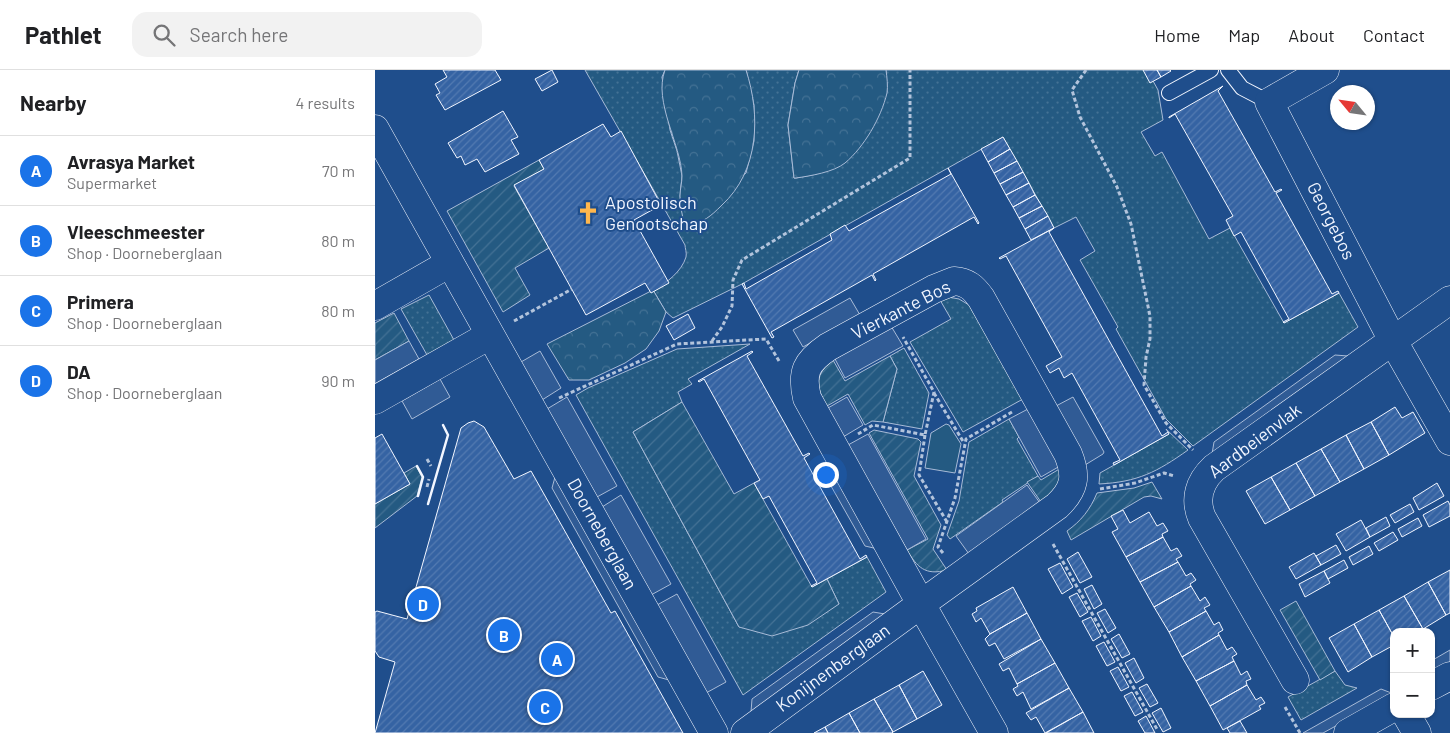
<!DOCTYPE html>
<meta charset="utf-8">
<style>
:root{--surface:#fff;--page:#f2f2f2;--text:#202124;--muted:#757577;--line:#e0e0e0;--accent:#1a73e8}
body{margin:0;font-family:Barlow,sans-serif;background:var(--page);color:var(--text)}
.controls{position:absolute;right:15px;bottom:15px;display:grid;overflow:hidden;border-radius:10px;box-shadow:0 1px 4px #0004}
.controls button{width:45px;height:45px;display:grid;place-items:center;padding:0;border:0;border-bottom:1px solid var(--line);background:var(--surface);color:var(--text);font:25px sans-serif}
.compass{position:absolute;left:955px;top:15px;width:45px;height:45px;border-radius:50%;background:var(--surface);box-shadow:0 1px 4px #0004;rotate:299deg}
.you{position:absolute;left:450px;top:404px;width:18px;height:18px;margin:-12px;border:4px solid #fff;border-radius:50%;background:#1a73e8;box-shadow:0 0 0 8px #1a73e833}
.badge{display:grid;place-items:center;width:32px;height:32px;border-radius:50%;background:var(--accent);color:#fff;font-size:16px;font-weight:700}
.pin{position:absolute;translate:-50% -50%;border:2px solid #fff;box-shadow:0 1px 5px #0006}
.list{margin:0;padding:0;list-style:none}
h2{display:flex;justify-content:space-between;align-items:center;height:65px;margin:0;padding:0 20px;font-size:21px}
h2 small{font-size:16px;font-weight:400;color:var(--muted)}
.list li{display:grid;grid-template-columns:32px 1fr auto;gap:15px;align-items:center;box-sizing:border-box;height:70px;padding:0 20px;border-top:1px solid var(--line)}
.list b{display:block;font-size:19px;white-space:nowrap}
.list p{margin:0;font-size:16px;white-space:nowrap;color:var(--muted)}
.list em{font-size:16px;font-style:normal;color:var(--muted)}
.icon{flex:none;width:28px;height:28px;fill:none;stroke:currentColor;stroke-width:2;stroke-linecap:round;stroke-linejoin:round}
.map{position:relative;flex:none;width:1075px;height:663px;overflow:hidden}
header{display:flex;align-items:center;gap:30px;box-sizing:border-box;height:70px;padding:0 25px;background:var(--surface);border-bottom:1px solid var(--line)}
header strong{font-size:24px}
nav{display:flex;gap:28px;margin-inline-start:auto;font-size:18px}
.search{width:350px;height:45px;background:var(--page);display:flex;align-items:center;gap:12px;box-sizing:border-box;padding:0 18px;border-radius:15px;color:var(--muted);font-size:19px}
main{display:flex}
aside{flex:1;background:var(--surface)}
.map>svg:first-child{display:block}
</style>
<header>
<strong>Pathlet</strong>
<div class="search"><svg class="icon" aria-label="search" viewBox="0 0 24 24"><circle cx="10" cy="10" r="6"/><path d="M15 15l6 6"/></svg>Search here</div>
<nav><a>Home</a><a>Map</a><a>About</a><a>Contact</a></nav>
</header>
<main>
<aside>
<h2>Nearby<small>4 results</small></h2>
<ul class="list">
<li><span class="badge">A</span><div><b>Avrasya Market</b><p>Supermarket</p></div><em>70 m</em></li>
<li><span class="badge">B</span><div><b>Vleeschmeester</b><p>Shop · Doorneberglaan</p></div><em>80 m</em></li>
<li><span class="badge">C</span><div><b>Primera</b><p>Shop · Doorneberglaan</p></div><em>80 m</em></li>
<li><span class="badge">D</span><div><b>DA</b><p>Shop · Doorneberglaan</p></div><em>90 m</em></li>
</ul>
</aside>
<div class="map">
<svg width="1075" height="663" viewBox="0 0 1075 663">
<defs>
<pattern id="grass-dots" width="8" height="8" patternUnits="userSpaceOnUse" patternTransform="scale(1.25)"><rect width="8" height="8" fill="#245a82"/><path d="M2 2h.1M6 6h.1" fill="none" stroke="#447295" stroke-width="1.8" stroke-linecap="round"/></pattern>
<pattern id="forest-crowns" width="20" height="18" patternUnits="userSpaceOnUse" patternTransform="scale(1.25)"><rect width="20" height="18" fill="#245a82"/><path d="M2 6a3 3 0 1 1 6 0M12 15a3 3 0 1 1 6 0" fill="none" stroke="#447295"/></pattern>
<pattern id="garden-furrows" width="10" height="10" patternUnits="userSpaceOnUse" patternTransform="scale(1.25)"><rect width="10" height="10" fill="#245a82"/><path d="M-1 1l2-2M0 10L10 0M9 11l2-2" fill="none" stroke="#447295"/></pattern>
<pattern id="building-hatch" width="6" height="6" patternUnits="userSpaceOnUse" patternTransform="scale(1.25)"><rect width="6" height="6" fill="#3563a3"/><path d="M-1 1l2-2M0 6l6-6M5 7l2-2" fill="none" stroke="#537ab1"/></pattern>
</defs>
<rect width="100%" height="100%" fill="#1f4e8c"/>
<path fill="url(#grass-dots)" stroke="#a8bbd7" d="M210 0H290L287 7 295 60 302 81 307 106 305 126 309 153 371 103 379 71V35L371 0H424L420 13 413 55 419 108H421L442 104 512 22 511 0H772L783 20 788 50 766 62 780 86 787 82 834 169 855 158 909 253 964 223 983 257 818 376 791 349 741 259 743 257 705 190 720 181 701 147 679 158 628 67 367 214 298 248 291 242 278 220C291 214 307 201 311 187 312 183 310 178 310 175Z
M54 225 79 270 52 285 26 239Z
M573 227 584 229 594 235 648 329 588 362 535 272 576 249 565 230Z
M375 274 313 309 317 314 303 322 307 332 258 362 364 557 464 534 452 509 492 487 511 522 368 625 201 325 213 318 302 279Z
M529 278 554 323 547 359 508 352 522 299 515 286Z
M634 349 644 367 642 369 663 406 627 430 628 432 575 469 572 465 584 431 594 372Z
M791 359 813 380C782 402 763 412 724 414L725 403 794 364Z
M960 601 970 615 982 618 926 650 913 627Z"/>
<path fill="url(#forest-crowns)" stroke="#a8bbd7" d="M290 0H371C386 46 384 101 347 135 335 147 329 152 312 156L309 153C307 144 305 135 305 126 305 119 307 113 307 106 306 74 278 32 290 0Z
M424 0H511C512 7 513 16 512 23 506 48 489 77 470 93 459 102 435 106 421 108H419L413 55 420 13Z
M278 220 291 242 284 261 271 279 250 293 214 310H194L172 274Z"/>
<path fill="#245a82" stroke="#a8bbd7" d="M571 354 574 355 586 374 580 403 550 398 556 363Z"/>
<path fill="url(#garden-furrows)" stroke="#a8bbd7" d="M164 90 169 99 139 116 174 178 140 198 155 225 128 242 72 141Z
M19 243 34 271 0 290V253Z
M515 286 522 299 508 352 497 351 490 355 473 324 452 336C440 316 440 304 458 290L470 311Z
M307 332 359 424 379 413 437 517 452 509 464 534 433 555 397 566 364 557 258 362Z
M499 360 543 369 546 372 539 406 566 455 558 479 572 500C550 506 542 497 532 480L553 469 494 363Z
M41 396 47 407 42 426 0 458V434L35 414 29 403Z
M686 398 684 415 666 432 652 412 663 406 666 410Z
M777 412 787 429 776 426 769 427 696 470 692 461C706 451 715 440 722 423L759 418Z
M921 531 960 601 945 610 905 540Z"/>
<path fill="#305b95" stroke="#a8bbd7" d="M475 228 485 245 428 277 418 260Z
M516 256 528 276 470 308 460 289Z
M34 271 44 289 0 314V290Z
M165 281 186 318 167 330 146 292Z
M960 285 973 286 837 384 839 372Z
M65 309 75 327 37 349 27 331Z
M192 327 242 416 222 427 172 339Z
M472 327 488 355 468 367 453 338Z
M698 327 729 382 728 384 710 395 681 336Z
M653 339 685 396 666 407 634 349Z
M493 364 551 469 532 480 473 375Z
M456 397 503 479 490 476 452 409Z
M180 407 294 610 283 607 177 418Z
M652 415 665 433 594 484 581 466Z
M246 425 296 514 276 525 227 437Z
M302 524 351 612 331 623 282 535Z
M498 542 510 544 376 642 377 629Z
M1075 580V592L1056 602V591Z
M1006 619 1019 624 948 663H928Z"/>
<path fill="url(#building-hatch)" stroke="#f2f6ff" d="M68 0H120L126 10 70 40 61 25 65 23 60 14 72 7Z
M177 0 183 12 167 21 160 9Z
M768 0H782L786 7 775 13Z
M782 0H795L796 1 786 7Z
M848 16 843 21 900 122 906 119 907 120 901 123 957 224 963 221 964 223 909 253 908 252 914 249 866 162 859 166 851 150 858 146 800 44 794 48V47Z
M128 41 143 67 136 70 144 84 110 102 102 89 90 95 86 86 82 88 73 73Z
M228 54 236 67 246 61 286 135 259 150 294 213 276 223 270 213 211 245 139 115 169 99 164 90Z
M628 67 635 79 613 92 606 79Z
M635 79 642 91 619 103 613 92Z
M642 91 648 102 625 114 619 103Z
M573 98 604 153 603 154 599 147 498 204 501 210 500 211 497 205 396 262 399 267 397 268 367 214 369 213 371 219 457 170 455 164 470 155 474 161 576 104Z
M648 102 654 113 631 125 625 114Z
M654 113 660 125 638 137 631 125Z
M660 125 667 136 644 148 638 137Z
M667 136 673 146 650 159 644 148Z
M673 146 679 158 656 170 650 159Z
M679 158 674 162 787 366 793 362 794 364 739 395 738 393 745 390 697 303 689 308 684 298 675 303 671 296 687 287 631 186 625 189 624 188Z
M313 244 320 258 299 270 291 256Z
M377 281 378 282 372 286 428 386 434 383 435 384 429 388 485 489 491 485 492 487 437 517 436 516 442 513 394 426 388 429 379 413 385 410 329 309 324 312 323 311Z
M1020 337 1027 348 1038 342 1050 363 1014 385 996 352Z
M99 351 109 357 139 409 156 401 236 543 240 541 308 663H0L20 592 4 587 0 581V542L2 541 32 549 86 358 93 353Z
M996 352 1014 385 989 399 971 365Z
M7 364 35 414 0 434V368Z
M971 365 989 399 965 412 946 379Z
M946 379 965 412 940 426 921 393Z
M921 393 940 426 915 440 896 407Z
M896 407 915 440 890 454 871 421Z
M1062 413 1069 426 1044 440 1038 428Z
M1073 431 1075 435V446L1054 457 1048 445Z
M1035 434 1039 442 1020 453 1015 445Z
M748 440 755 453 774 442 782 456 788 453 793 461 787 464 788 467 751 487 737 462 743 459 736 446Z
M1011 447 1015 456 995 467 991 458Z
M1043 448 1047 456 1027 467 1023 459Z
M986 450 995 467 971 481 961 464Z
M1018 462 1023 470 1004 481 999 473Z
M788 467 796 481 802 478 807 486 801 489 803 492 765 512 751 487Z
M961 475 966 484 946 495 941 486Z
M994 476 998 484 978 495 974 487Z
M703 482 717 507 705 513 692 489Z
M939 483 946 495 921 509 914 497Z
M969 490 973 498 953 509 949 501Z
M803 492 811 506 816 503 821 510 815 514 816 516 779 537 765 512Z
M685 493 698 517 687 524 673 499Z
M1075 500V543L1071 545 1053 512Z
M949 501 955 513 930 527 924 514Z
M1053 512 1071 545 1048 559 1029 526Z
M717 515 727 534 719 539 709 519Z
M816 516 825 531 830 527 835 535 829 538 831 541 794 562 779 537Z
M638 517 652 543 615 564 606 548 601 552 597 544 602 541 601 538Z
M702 523 713 542 705 547 694 527Z
M1029 526 1048 559 1043 562H1019V567L1004 540Z
M730 539 741 558 733 563 722 543Z
M1004 540 1019 567V575L997 587 979 554Z
M831 541 839 555 844 552 848 560 843 563 844 565 807 587 794 562Z
M652 543 666 569 629 589 620 573 614 576 610 569 615 564Z
M716 547 726 566 718 571 707 551Z
M979 554 997 587 973 602 954 568Z
M744 564 755 584 747 588 736 569Z
M844 565 852 580 857 577 862 584 857 587 859 591 821 611 807 587Z
M666 569 680 593 642 614 634 598 628 601 624 594Z
M729 572 740 592 732 596 721 576Z
M759 588 769 608 761 613 750 593Z
M859 591 866 605 872 601 876 609 871 611 872 615 835 636 821 611Z
M680 593 694 618 656 639 648 622 642 626 638 619 643 616 642 614Z
M743 597 754 617 746 621 735 601Z
M548 601 567 635 542 649 524 615Z
M772 614 783 633 775 637 764 618Z
M524 615 542 649 518 662 499 629Z
M872 615 881 630 886 627 890 633 884 636 886 639 848 660 835 636Z
M694 618 708 642 670 663 661 647 656 650 651 643Z
M757 622 768 642 760 646 749 626Z
M499 629 518 662 517 663H485L474 643Z
M786 638 796 658 788 662 777 643Z
M708 642 719 663H671Z
M474 643 485 663H453L450 657Z
M771 646 780 663H770L763 651Z
M865 651 872 663H855L852 658Z
M450 657 453 663H439Z"/>
<g fill="none" stroke-linecap="round" stroke-linejoin="round">
<defs>
<path id="lane" d="M853 0 867 18 894 32
M794 23 836 0"/>
<path id="street" d="M950 0 894 32 1018 271 1075 371
M0 59 75 193
M579 211C592 212 598 217 606 228L693 384C702 406 700 419 682 436L546 534 432 328C426 302 431 292 453 277L559 219Z
M0 236 75 193 339 663
M0 330 115 265
M920 610 827 448C819 429 824 412 839 398L1075 230
M1056 616 1075 606
M1031 644 1042 663
M370 663 546 534 619 663
M973 663 1019 637"/>
</defs>
<use href="#lane" stroke="#f2f6ff" stroke-width="16"/>
<use href="#street" stroke="#f2f6ff" stroke-width="29"/>
<path stroke="#b3c4dc" stroke-width="3" stroke-dasharray="4 2.5" stroke-linecap="butt" d="M711 0 697 20 705 47 742 117 756 154 775 246V269L771 287 769 315 791 353 818 380
M139 251 197 219
M337 271 347 257 357 236 358 210 367 190 535 88V0
M559 323 589 373
M184 328 302 274 391 269 404 291
M483 364 498 355 550 365 559 322 528 267
M550 365 544 405 572 452
M52 389 56 396
M52 417 54 409
M725 419 760 413 789 403 799 406
M678 474 783 661
M568 483 563 477 580 428 591 369 637 342
M910 637 925 663"/>
<use href="#lane" stroke="#1f4e8c" stroke-width="14"/>
<use href="#street" stroke="#1f4e8c" stroke-width="28"/>
<path stroke="#f2f6ff" stroke-width="2.5" d="M42 396 48 407 43 426
M53 434 73 365 68 355"/>
</g>
<defs>
<symbol id="church-bare" viewBox="-9 -9 18 18"><path d="M-1.2-6h2.4v3.5h3.3v2.4h-3.3V6h-2.4V-.1h-3.3v-2.4h3.3Z" fill="#ffb74d" stroke="#1f4e8c" stroke-width="2.5" paint-order="stroke"/></symbol>
</defs>
<g fill-rule="evenodd">
<use href="#church-bare" x="197" y="127" width="32" height="32"/>
</g>
<g text-anchor="middle" stroke-width="4" stroke-linejoin="round" paint-order="stroke">
<g font-size="18" fill="#f2f6ff" stroke="#1f4e8c" text-anchor="start">
<text x="230" y="139">Apostolisch<tspan x="230" dy="21">Genootschap</tspan></text>
</g>
<g font-size="18" fill="#f2f6ff" stroke="#1f4e8c">
<text transform="translate(956 151) rotate(63)" y="6">Georgebos</text>
<text transform="translate(526 240) rotate(-27)" y="6">Vierkante Bos</text>
<text transform="translate(880 371) rotate(-37)" y="6">Aardbeienvlak</text>
<text transform="translate(227 464) rotate(61)" y="6">Doorneberglaan</text>
<text transform="translate(458 598) rotate(-36)" y="6">Konijnenberglaan</text>
</g>
</g>
</svg>
<div class="controls">
<button>+</button>
<button>−</button>
</div>
<svg class="compass" viewBox="-18 -18 36 36"><path d="M0-13l5 13h-10z" fill="#e53935"/><path d="M0 13l5-13h-10z" fill="#757577"/></svg>
<div class="you"></div>
<div class="pin badge" style="left:182px;top:589px">A</div>
<div class="pin badge" style="left:129px;top:565px">B</div>
<div class="pin badge" style="left:170px;top:637px">C</div>
<div class="pin badge" style="left:48px;top:534px">D</div>
</div>
</main>
